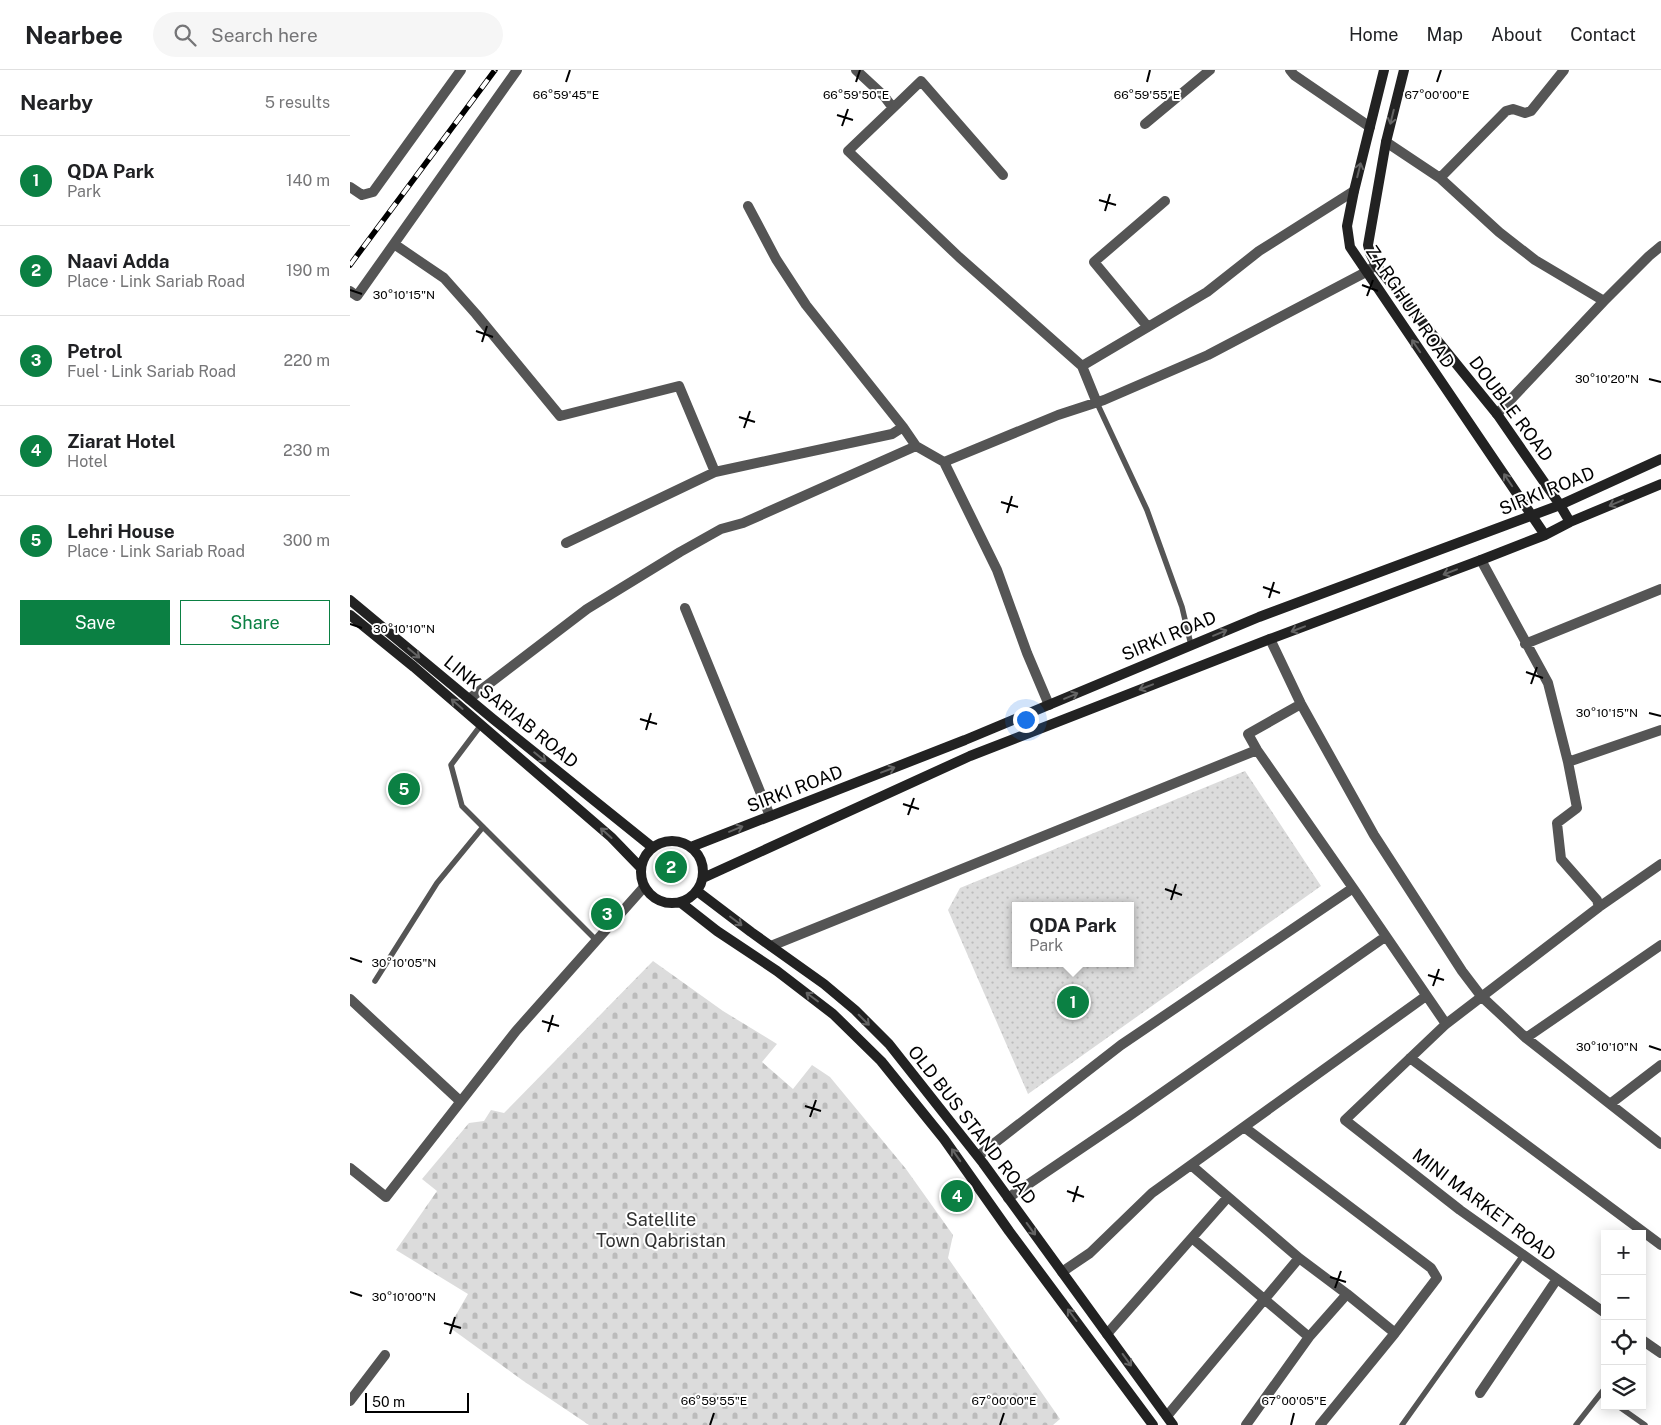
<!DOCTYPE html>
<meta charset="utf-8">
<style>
:root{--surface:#fff;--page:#f6f6f6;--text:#202124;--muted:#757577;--line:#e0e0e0;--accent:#0b8043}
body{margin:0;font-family:"Public Sans",sans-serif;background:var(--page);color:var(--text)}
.controls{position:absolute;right:15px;bottom:15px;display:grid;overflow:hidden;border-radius:0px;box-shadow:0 2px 12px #0003}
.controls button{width:45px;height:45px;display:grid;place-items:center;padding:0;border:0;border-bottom:1px solid var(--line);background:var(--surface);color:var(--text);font:25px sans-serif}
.scale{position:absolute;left:15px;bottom:12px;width:104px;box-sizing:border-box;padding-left:5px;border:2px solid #000;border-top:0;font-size:14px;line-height:18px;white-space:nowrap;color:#000;-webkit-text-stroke:4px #fff;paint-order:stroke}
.you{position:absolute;left:675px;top:649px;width:18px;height:18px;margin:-12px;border:4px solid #fff;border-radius:50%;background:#1a73e8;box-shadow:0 0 0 8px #1a73e833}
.badge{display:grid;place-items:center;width:32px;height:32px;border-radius:50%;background:var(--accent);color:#fff;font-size:16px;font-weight:700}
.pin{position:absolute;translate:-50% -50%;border:2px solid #fff;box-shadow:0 1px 5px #0006}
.popup{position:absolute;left:662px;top:832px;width:122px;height:65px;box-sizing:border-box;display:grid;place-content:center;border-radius:0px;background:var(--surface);filter:drop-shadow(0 1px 4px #0005);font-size:16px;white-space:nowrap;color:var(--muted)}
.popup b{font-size:19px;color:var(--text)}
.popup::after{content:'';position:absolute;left:50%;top:100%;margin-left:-10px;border:10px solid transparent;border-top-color:var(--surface)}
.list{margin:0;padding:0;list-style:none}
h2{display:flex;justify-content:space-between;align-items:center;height:65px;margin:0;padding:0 20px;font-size:21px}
h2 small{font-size:16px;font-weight:400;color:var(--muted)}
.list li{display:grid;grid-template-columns:32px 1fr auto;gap:15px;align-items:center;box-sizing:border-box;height:90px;padding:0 20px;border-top:1px solid var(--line)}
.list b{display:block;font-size:19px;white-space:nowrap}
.list p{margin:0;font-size:16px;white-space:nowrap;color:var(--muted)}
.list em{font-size:16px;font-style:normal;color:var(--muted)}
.actions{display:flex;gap:10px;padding:15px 20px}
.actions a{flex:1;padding:11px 0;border:1px solid var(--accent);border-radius:0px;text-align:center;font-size:18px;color:var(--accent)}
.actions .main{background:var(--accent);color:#fff}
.icon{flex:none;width:28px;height:28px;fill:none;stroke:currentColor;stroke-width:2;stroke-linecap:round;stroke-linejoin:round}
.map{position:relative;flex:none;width:1311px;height:1355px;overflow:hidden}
header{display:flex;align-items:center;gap:30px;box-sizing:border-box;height:70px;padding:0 25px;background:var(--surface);border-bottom:1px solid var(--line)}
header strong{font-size:24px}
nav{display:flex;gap:28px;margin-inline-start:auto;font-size:18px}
.search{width:350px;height:45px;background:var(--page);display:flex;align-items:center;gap:12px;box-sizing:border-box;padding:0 18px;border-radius:28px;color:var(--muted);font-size:19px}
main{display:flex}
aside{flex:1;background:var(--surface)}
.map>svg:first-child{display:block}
</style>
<header>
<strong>Nearbee</strong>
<div class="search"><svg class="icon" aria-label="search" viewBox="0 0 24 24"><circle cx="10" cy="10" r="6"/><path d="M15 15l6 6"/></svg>Search here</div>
<nav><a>Home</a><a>Map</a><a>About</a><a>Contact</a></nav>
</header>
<main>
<aside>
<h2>Nearby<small>5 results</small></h2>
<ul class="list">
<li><span class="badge">1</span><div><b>QDA Park</b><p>Park</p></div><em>140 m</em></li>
<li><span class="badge">2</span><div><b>Naavi Adda</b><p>Place · Link Sariab Road</p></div><em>190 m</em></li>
<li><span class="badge">3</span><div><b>Petrol</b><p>Fuel · Link Sariab Road</p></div><em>220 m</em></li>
<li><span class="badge">4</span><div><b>Ziarat Hotel</b><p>Hotel</p></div><em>230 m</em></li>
<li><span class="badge">5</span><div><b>Lehri House</b><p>Place · Link Sariab Road</p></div><em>300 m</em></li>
</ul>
<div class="actions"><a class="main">Save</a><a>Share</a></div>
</aside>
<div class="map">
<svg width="1311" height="1355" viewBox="0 0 1311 1355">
<defs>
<pattern id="cemetery-stones" width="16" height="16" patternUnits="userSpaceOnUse" patternTransform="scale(1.25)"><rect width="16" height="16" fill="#dcdcdc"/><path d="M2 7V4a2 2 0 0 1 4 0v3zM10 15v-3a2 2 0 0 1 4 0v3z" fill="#bbb"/></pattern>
<pattern id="park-dots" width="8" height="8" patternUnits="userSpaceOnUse" patternTransform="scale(1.25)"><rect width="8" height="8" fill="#dcdcdc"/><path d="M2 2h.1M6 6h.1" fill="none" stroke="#bbb" stroke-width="1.8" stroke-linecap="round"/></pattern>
</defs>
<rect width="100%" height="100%" fill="#fff"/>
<path fill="url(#cemetery-stones)" d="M303 891 373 941 427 974 412 992 443 1019 462 995 480 1007 556 1099 603 1165 598 1188 710 1349 703 1355H239L172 1310 99 1257 118 1224 46 1180 87 1121 72 1109 119 1053 134 1051 141 1040 154 1043Z"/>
<path fill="url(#park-dots)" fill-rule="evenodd" d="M895 701 971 816 678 1024 598 840 610 818ZM666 836H780V893H666Z"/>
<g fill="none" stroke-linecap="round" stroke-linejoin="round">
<path stroke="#555" stroke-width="5.5" d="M747 333 797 440 832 537 841 575
M131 655 101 695 112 736 247 871
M25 911 87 813 133 757
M1268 1336 1295 1355
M1052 1355 1173 1185
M1226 1355 1255 1318"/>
<path stroke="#555" stroke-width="10" d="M506 0 534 26 543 38 498 81 609 187 732 296 857 222 909 181 1004 121
M940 0 944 5 1020 57
M543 38 571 11 653 105
M795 54 860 0
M1036 72 1090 108 1149 162 1185 190 1254 231 1147 344
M1090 108 1156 41 1163 39 1175 43 1181 41 1214 0
M0 117 12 125 23 122 111 0
M398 136 426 189 456 235 553 357 566 376 594 392 647 500 677 583 699 635
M44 174 94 208 126 244 210 346 329 316 365 402
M0 221 7 226 167 0
M1254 231 1299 186 1311 176
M798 257 744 192 815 131
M732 296 747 333
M594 392 708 345 754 330 858 285 1016 202 1026 195
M216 473 365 402 542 364 553 357
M1131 490 1198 613 1218 692 1227 738 1207 753 1211 789 1247 830 1249 837 1096 954 995 1050 1110 1140 1255 1243
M335 538 420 746
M920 569 951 634 1024 765 1112 901 1131 926 1176 968 1311 1074
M1175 574 1311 519
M119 629 237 539 330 482 371 459 393 453 566 376
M1218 692 1311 660
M1003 818 1096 954
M1249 837 1311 794
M421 876 907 680
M0 929 110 1031
M1176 968 1311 875
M1060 988 1311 1175
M1260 1034 1311 995
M894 1057 1081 1198 1087 1208 1045 1263 970 1355
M628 1086 771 975 1003 818 907 680 898 664 951 634
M841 1095 949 1188 997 1224 1045 1263
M0 1098 36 1127 166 961 294 817
M658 1128 779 1046 1035 867
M842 1168 959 1267
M712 1202 740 1183 802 1123 1076 926
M757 1264 878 1127
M1292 1270 1311 1283
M1130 1323 1207 1209
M0 1331 35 1285
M817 1346 949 1188
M896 1355 959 1267 997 1224"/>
<path stroke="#222" stroke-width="10" d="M1034 0 1004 121 997 156 1000 177 1195 465
M1054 0 1036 72 1018 175 1020 183 1026 195 1147 344 1210 435 1220 452
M0 530 143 649 302 777
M0 545 64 597 261 767 291 798
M291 802a31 31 0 1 1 62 0a31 31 0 1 1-62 0Z
M341 777 615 670 909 547 1210 435 1311 389
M353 808 620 686 920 569 1131 490 1195 465 1220 452 1311 414
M347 821 401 862 474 914 505 940 539 974 633 1093 823 1355
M330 832 367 861 427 901 483 944 531 991 594 1069 659 1161 803 1355"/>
<defs>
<path id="rail" d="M0 195 145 0"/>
</defs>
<use href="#rail" stroke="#000" stroke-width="5.5"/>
<use href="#rail" stroke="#fff" stroke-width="4" stroke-dasharray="11" stroke-linecap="butt"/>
</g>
<defs><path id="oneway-shaft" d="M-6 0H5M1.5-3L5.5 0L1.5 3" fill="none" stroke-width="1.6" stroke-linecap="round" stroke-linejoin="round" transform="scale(1.25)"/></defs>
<g stroke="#646464">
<use href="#oneway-shaft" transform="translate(1042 47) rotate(104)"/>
<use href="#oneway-shaft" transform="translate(1009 100) rotate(-76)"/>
<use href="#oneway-shaft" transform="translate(1066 276) rotate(-124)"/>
<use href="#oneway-shaft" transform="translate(1158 410) rotate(-124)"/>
<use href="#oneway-shaft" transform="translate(1266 433) rotate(157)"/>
<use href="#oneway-shaft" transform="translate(1100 502) rotate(159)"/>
<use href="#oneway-shaft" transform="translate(948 559) rotate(159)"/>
<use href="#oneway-shaft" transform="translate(870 563) rotate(-23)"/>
<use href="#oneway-shaft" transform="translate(64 583) rotate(40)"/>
<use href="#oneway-shaft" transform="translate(796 617) rotate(159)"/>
<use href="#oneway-shaft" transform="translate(721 626) rotate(-23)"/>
<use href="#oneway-shaft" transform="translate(107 634) rotate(-139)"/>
<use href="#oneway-shaft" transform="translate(190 687) rotate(39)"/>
<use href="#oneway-shaft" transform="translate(538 700) rotate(-21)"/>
<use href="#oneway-shaft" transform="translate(386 759) rotate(-22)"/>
<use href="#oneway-shaft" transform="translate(256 763) rotate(-138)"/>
<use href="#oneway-shaft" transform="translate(386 851) rotate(37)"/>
<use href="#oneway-shaft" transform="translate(462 927) rotate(-143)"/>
<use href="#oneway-shaft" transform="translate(514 950) rotate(45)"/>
<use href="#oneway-shaft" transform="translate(606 1085) rotate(-125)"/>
<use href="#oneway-shaft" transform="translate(681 1159) rotate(54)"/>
<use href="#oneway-shaft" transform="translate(722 1245) rotate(-127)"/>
<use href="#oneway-shaft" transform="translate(777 1290) rotate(54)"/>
</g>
<path fill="none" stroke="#000" stroke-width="2" d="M216 12 220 0M506 12 510 0M797 12 800 0M1087 12 1091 0M487 45 503 50M492 56 498 39M749 130 766 135M755 141 760 124M1012 215 1028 221M0 220 12 224M1017 226 1023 210M126 261 143 267M132 272 137 256M1299 309 1311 312M389 347 405 352M394 358 400 341M651 432 668 437M657 443 662 426M913 517 930 523M919 528 924 512M0 554 12 558M1176 602 1193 608M1181 614 1187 597M1299 643 1311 646M290 649 307 654M296 660 301 643M553 734 569 739M558 745 564 728M815 819 832 825M821 830 826 814M0 888 12 892M1078 905 1094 910M1083 916 1089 899M192 951 209 956M198 962 203 945M1299 976 1311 980M455 1036 471 1041M460 1047 466 1030M717 1121 734 1127M723 1132 728 1116M980 1207 996 1212M985 1218 991 1201M0 1222 12 1226M94 1253 111 1258M100 1264 105 1247M360 1355 364 1343M650 1355 654 1343M941 1355 944 1343"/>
<g text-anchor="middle" stroke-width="4" stroke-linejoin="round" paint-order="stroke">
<g font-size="18" fill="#000" stroke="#fff">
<text transform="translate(1060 237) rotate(56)" y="6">ZARGHUN ROAD</text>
<text transform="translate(1161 339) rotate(53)" y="6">DOUBLE ROAD</text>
<text transform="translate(1197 421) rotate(-22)" y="6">SIRKI ROAD</text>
<text transform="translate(819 566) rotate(-23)" y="6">SIRKI ROAD</text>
<text transform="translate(161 642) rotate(39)" y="6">LINK SARIAB ROAD</text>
<text transform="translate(445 719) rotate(-21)" y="6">SIRKI ROAD</text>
<text transform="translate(622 1055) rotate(52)" y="6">OLD BUS STAND ROAD</text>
<text transform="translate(1134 1135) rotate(37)" y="6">MINI MARKET ROAD</text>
</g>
<g font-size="18" fill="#333" stroke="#fff">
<text x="311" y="1156">Satellite<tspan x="311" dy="21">Town Qabristan</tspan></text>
</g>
</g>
<g font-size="12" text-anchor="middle" fill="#000" stroke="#fff" stroke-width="4" stroke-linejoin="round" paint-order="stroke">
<text x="216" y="29">66°59'45"E</text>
<text x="506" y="29">66°59'50"E</text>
<text x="797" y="29">66°59'55"E</text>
<text x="1087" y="29">67°00'00"E</text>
<text x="54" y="229">30°10'15"N</text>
<text x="1257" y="313">30°10'20"N</text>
<text x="54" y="563">30°10'10"N</text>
<text x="1257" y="647">30°10'15"N</text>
<text x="54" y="897">30°10'05"N</text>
<text x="1257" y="981">30°10'10"N</text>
<text x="54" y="1231">30°10'00"N</text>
<text x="364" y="1335">66°59'55"E</text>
<text x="654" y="1335">67°00'00"E</text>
<text x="944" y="1335">67°00'05"E</text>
</g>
</svg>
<div class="controls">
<button>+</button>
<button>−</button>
<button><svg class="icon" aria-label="locate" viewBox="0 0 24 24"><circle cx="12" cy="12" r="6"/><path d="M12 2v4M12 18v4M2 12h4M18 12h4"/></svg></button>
<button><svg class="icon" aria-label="layers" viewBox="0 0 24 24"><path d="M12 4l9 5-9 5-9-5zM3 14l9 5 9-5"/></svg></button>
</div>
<div class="scale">50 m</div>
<div class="you"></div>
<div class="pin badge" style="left:723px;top:932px">1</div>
<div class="popup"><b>QDA Park</b>Park</div>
<div class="pin badge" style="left:321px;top:797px">2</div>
<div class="pin badge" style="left:257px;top:844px">3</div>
<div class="pin badge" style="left:607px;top:1126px">4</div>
<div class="pin badge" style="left:54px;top:719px">5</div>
</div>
</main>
